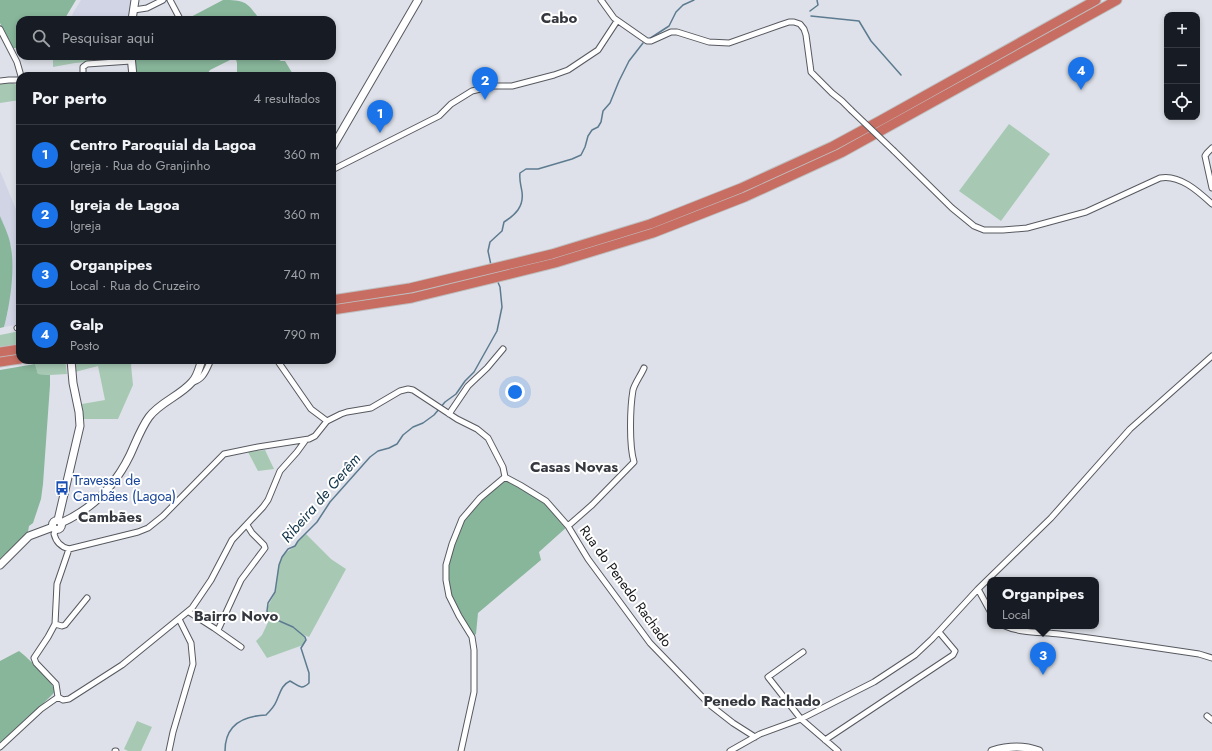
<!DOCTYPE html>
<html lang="pt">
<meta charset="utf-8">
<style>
:root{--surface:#171b24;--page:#242831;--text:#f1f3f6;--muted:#9ea1a6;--line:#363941;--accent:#1a73e8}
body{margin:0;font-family:Jost,sans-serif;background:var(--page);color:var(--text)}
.controls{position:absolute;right:12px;top:12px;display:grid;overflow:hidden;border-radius:8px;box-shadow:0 2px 6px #0003}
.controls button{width:36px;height:36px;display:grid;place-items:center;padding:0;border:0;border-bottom:1px solid var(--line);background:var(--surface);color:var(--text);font:20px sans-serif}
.you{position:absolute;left:515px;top:392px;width:14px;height:14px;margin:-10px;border:3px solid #fff;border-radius:50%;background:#1a73e8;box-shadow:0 0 0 6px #1a73e833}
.badge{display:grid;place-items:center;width:26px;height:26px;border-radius:50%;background:var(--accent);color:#fff;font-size:13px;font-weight:700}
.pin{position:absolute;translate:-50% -33px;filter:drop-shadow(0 1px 2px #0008)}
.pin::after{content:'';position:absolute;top:21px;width:14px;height:12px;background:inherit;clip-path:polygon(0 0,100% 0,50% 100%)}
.popup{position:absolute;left:987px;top:577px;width:112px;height:52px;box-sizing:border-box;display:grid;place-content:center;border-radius:8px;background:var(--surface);filter:drop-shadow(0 1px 3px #0005);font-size:13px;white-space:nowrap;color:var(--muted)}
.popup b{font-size:15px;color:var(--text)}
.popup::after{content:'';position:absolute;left:50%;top:100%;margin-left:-8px;border:8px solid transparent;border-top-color:var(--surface)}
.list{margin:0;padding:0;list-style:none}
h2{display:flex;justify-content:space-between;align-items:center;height:52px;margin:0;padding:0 16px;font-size:17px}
h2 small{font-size:13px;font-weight:400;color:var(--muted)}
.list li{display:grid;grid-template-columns:26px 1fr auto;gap:12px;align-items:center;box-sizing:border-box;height:60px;padding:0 16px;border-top:1px solid var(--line)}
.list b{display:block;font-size:15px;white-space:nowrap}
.list p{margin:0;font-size:13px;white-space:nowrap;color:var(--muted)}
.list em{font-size:13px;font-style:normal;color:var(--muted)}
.icon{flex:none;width:22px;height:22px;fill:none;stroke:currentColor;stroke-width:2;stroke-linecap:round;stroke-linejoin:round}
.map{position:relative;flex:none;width:1212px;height:751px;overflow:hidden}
.search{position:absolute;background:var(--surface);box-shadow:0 2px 6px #0003;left:16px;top:16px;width:320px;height:44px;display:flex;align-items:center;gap:10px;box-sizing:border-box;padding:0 14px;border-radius:12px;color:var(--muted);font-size:15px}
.panel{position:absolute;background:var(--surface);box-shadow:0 2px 6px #0003;left:16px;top:72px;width:320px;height:292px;border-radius:12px}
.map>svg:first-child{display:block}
</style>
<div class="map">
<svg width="1212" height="751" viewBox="0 0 1212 751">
<rect width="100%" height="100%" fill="#dee1e9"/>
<path fill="#d0d4e4" d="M81 0H131L129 18 119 19 117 18 83 16 81 18 72 17 73 13Z
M0 171 20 219V324L4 327 8 312 12 263 11 246 0 216Z"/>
<path fill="#a7c9b4" d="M53 56H110L109 60 75 63 53 67Z
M10 82C20 85 20 90 20 100L0 103V83Z
M1009 124 1050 154 1001 221 959 191Z
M20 331V344L0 348V335Z
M65 360 67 374 50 375 38 374 35 364Z
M72 360H156L132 363 131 365 133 385 118 419H83L82 404 105 400 98 366 75 372Z
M265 450 274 469 258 471 248 452Z
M306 534 331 559 346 569 309 637 304 635 306 640 303 645 267 658 256 641 262 635 270 618 268 616C265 605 273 601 275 591 278 580 276 567 282 557 285 551 292 550 295 545 299 541 301 537 306 534Z
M137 721 152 727 141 751H128L124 749Z"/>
<path fill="#88b69b" d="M0 0H76L64 20H20V47L15 48H13L0 23Z
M223 0C246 0 247 2 260 20H185Z
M134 56H232L230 57V60L210 70 206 76H135Z
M235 56H273L281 61H285L294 76H237V63Z
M0 216C4 226 10 237 11 248 15 269 10 306 4 327L0 328Z
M35 364 38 374 50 375V385L43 484 41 499 33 523 29 526 28 532 0 561V370Z
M505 477 539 497 568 526 539 552 541 560 478 613 476 634 472 637 449 596 446 565 462 519Z
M19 651C28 658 52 680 55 691L53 694 0 745V661Z"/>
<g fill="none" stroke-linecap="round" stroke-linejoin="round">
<path stroke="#5d7b90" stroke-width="1.5" d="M810 11 818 5 817 0
M811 16 859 21 871 41 901 75
M649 39 669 26 676 12 683 5 694 0
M491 265 488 251 490 242 502 231 504 222C515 215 524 207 522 192 521 185 519 180 520 173L526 169H538L572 159 581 155 585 147 588 136 592 130 598 127 601 122 603 111 610 103 619 81 629 61 643 43
M225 751C225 726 242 716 266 715 270 711 274 707 276 702 280 694 281 685 290 681 298 685 301 691 309 683V673L301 648 306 640 305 637 293 627 268 616 267 611 268 603 275 592 279 565 282 557 288 549 295 546 298 541 317 522 330 502 370 457 378 451 389 448 397 444 403 435 413 427 423 423 434 415 445 402 456 394 465 381 474 372 497 331 502 307 500 287 497 280"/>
<defs>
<path id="street" d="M170 0 179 17
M601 0 614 18 647 41H651L671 32H677L709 42 729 43 780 25 789 22H794L800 24 804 29 806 35 811 72 832 93 842 101 851 110
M134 10 147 8 163 0
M0 29 17 62 21 76
M83 76V67L87 64 131 61
M0 81 9 80H20
M1212 148 1207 153 1205 156 1212 188
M894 151 952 208 974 226 984 230H1003L1027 228 1086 212 1160 178C1179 174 1198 191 1212 204
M332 170 439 116 451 104 472 91 493 86H512L554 75 568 70 598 50 617 21
M17 328 20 327
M277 360 311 409 327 421
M193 382C204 379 206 370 211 360
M449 414 468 386 487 368 503 349
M505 477 520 485 546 501 568 526 592 505 634 462C629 445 630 408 633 390 635 383 641 375 644 368
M568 526 588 559 650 643 710 705 733 723 755 737
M56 529 54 534C56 542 61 547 69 549L138 532 148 528 163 516 224 454 258 447 309 439 315 436 327 421 341 414 347 412 371 408 400 391 408 389 413 390 457 419 477 429 488 438 503 467 505 477
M978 589 990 611
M189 612 214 628 241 647
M55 624 62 626 65 625 87 598
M1005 626C1020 633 1042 632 1059 634 1105 640 1152 647 1199 654L1212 658
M218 630 241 580 265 548 264 545 252 533 247 525
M803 652 768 677 801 719 838 751
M58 697 63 700 69 699 122 665 192 608 211 580 232 540 263 507 268 500 280 471 297 452 305 441
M58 697 56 684 36 663 34 658 48 637 55 624 57 584 69 549
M1207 716 1212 720
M825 740 953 655 955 651 939 632
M0 747 41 709 58 697
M115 751H116
M169 751 173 732 193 664 191 643 179 619
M461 751 474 692V650L472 637 459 616 449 596 446 580V565L452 544 462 519 480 498 505 477
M730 751 760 734 801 719 874 682 915 655 932 639 978 589 1051 518 1130 429 1212 356"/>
<path id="secondary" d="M132 20 135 0
M131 56 133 76
M332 148 418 0
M58 520 80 426 79 412 73 383 71 360
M52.5 525a4.5 4.5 0 1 1 9 0a4.5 4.5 0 1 1-9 0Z
M61 523C92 509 115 486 130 455 136 442 141 428 149 417 160 402 180 396 192 382 198 376 199 367 202 360
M0 565 29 536 53 527
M992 751C1008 746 1023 745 1039 751"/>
<path id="highway" d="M332 300 410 288 552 254 650 224 741 188 833 146 881 120 1096 0
M332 310 412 298 555 263 653 233 745 197 841 153 1117 0
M0 352 20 349
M0 362 20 359"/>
</defs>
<use href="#street" stroke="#575960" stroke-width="7"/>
<use href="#secondary" stroke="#575960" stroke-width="9"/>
<use href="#highway" stroke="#bebebf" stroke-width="11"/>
<use href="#street" stroke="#fff" stroke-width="5"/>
<use href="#secondary" stroke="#fff" stroke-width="7"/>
<use href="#highway" stroke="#c86d62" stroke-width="9"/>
<defs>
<path id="street-bridge" d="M851 110 894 151"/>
</defs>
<use href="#street-bridge" stroke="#575960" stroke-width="7" stroke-linecap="butt"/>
<use href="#street-bridge" stroke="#fff" stroke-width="5"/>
</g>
<defs>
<symbol id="bus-bare" viewBox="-9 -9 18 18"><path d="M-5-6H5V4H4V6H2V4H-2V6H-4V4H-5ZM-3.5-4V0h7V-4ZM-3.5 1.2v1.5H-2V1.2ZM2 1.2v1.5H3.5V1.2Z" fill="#1a4fb4" stroke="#fff" stroke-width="2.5" paint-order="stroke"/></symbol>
</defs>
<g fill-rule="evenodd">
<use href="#bus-bare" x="52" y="478" width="20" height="20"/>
</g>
<g text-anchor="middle" stroke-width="4" stroke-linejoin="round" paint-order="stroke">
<g font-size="14" fill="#164399" stroke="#fff" text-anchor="start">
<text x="73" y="485">Travessa de<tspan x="73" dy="16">Cambães (Lagoa)</tspan></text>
</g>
<g font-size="14" fill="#16171a" stroke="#fff">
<text transform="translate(626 586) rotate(54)" y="5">Rua do Penedo Rachado</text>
</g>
<g font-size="15" font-weight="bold" fill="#35373e" stroke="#fff">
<text x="559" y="23">Cabo</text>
<text x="574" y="472">Casas Novas</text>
<text x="110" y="522">Cambães</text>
<text x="236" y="621">Bairro Novo</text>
<text x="762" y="706">Penedo Rachado</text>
</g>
<g font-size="15" font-style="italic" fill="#113449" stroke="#fff">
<text transform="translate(321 498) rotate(-49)" y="5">Ribeira de Gerêm</text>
</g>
</g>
</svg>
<div class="controls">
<button>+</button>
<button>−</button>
<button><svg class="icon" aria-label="locate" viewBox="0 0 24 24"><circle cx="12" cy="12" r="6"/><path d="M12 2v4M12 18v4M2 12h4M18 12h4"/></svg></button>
</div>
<div class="you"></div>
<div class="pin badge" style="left:380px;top:133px">1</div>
<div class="pin badge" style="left:485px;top:100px">2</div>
<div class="pin badge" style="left:1043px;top:675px">3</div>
<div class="popup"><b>Organpipes</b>Local</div>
<div class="pin badge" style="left:1081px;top:90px">4</div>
<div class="search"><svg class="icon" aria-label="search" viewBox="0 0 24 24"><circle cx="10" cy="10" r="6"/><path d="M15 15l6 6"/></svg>Pesquisar aqui</div>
<section class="panel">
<h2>Por perto<small>4 resultados</small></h2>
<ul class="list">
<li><span class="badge">1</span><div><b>Centro Paroquial da Lagoa</b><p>Igreja · Rua do Granjinho</p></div><em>360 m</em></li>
<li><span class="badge">2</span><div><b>Igreja de Lagoa</b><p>Igreja</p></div><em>360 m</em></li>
<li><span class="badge">3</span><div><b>Organpipes</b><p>Local · Rua do Cruzeiro</p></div><em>740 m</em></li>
<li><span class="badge">4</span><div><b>Galp</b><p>Posto</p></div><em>790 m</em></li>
</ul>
</section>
</div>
